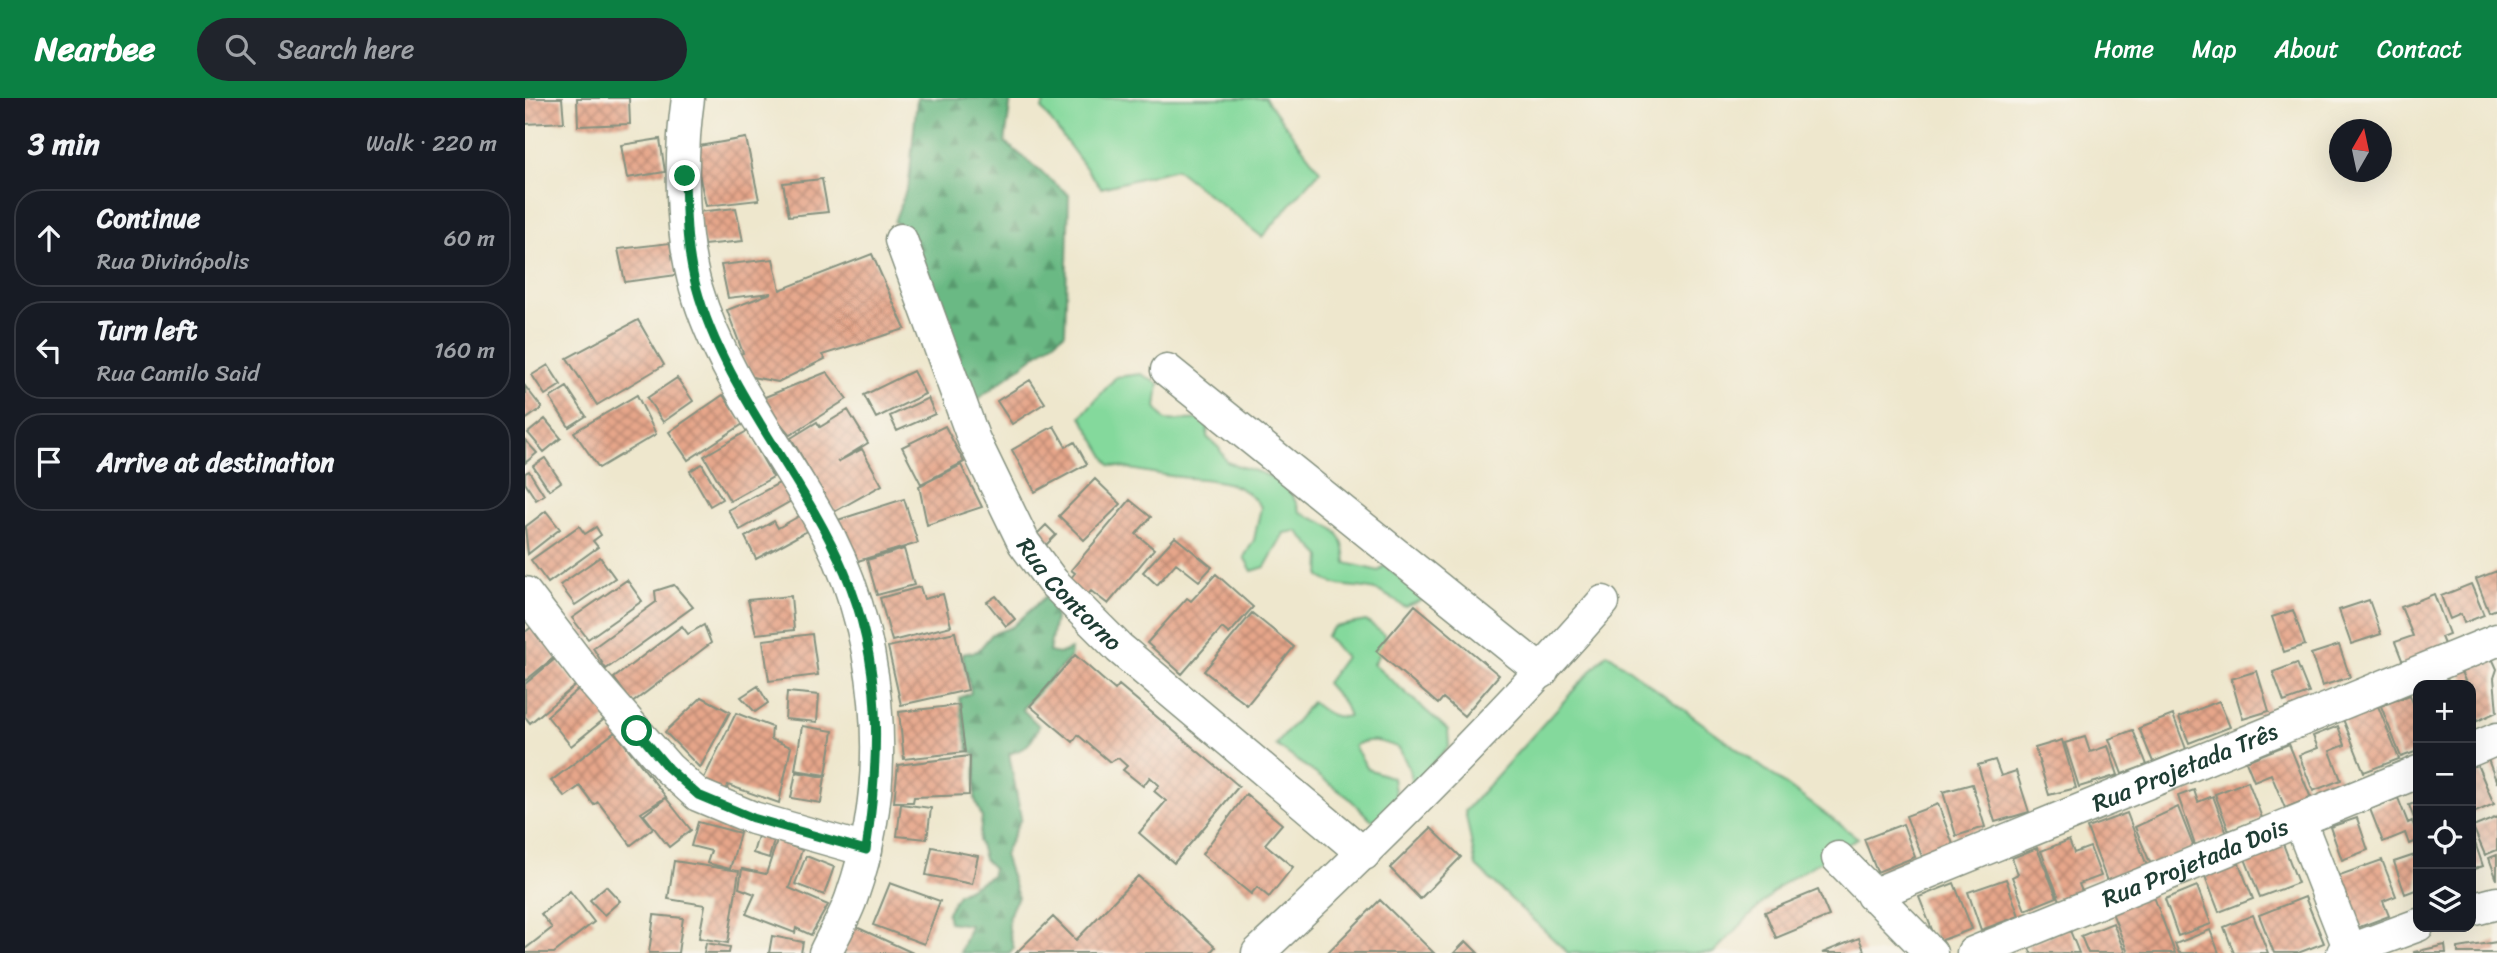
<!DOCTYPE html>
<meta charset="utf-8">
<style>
:root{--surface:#171b24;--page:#20242c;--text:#f1f3f6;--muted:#9ea1a6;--line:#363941;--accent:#0b8043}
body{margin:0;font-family:Sriracha,sans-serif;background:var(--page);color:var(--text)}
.controls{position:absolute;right:21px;bottom:21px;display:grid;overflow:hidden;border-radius:14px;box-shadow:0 7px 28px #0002}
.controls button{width:63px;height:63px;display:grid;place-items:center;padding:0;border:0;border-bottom:2px solid var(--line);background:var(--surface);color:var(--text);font:35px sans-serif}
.compass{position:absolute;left:1804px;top:21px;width:63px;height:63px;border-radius:50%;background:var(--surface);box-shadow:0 7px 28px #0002;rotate:9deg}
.stop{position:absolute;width:21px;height:21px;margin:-16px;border:5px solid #0b8043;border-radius:50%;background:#fff}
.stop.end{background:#0b8043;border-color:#fff;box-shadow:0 2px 7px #0008}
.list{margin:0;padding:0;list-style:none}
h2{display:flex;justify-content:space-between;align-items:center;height:91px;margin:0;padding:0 28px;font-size:30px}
h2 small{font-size:23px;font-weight:400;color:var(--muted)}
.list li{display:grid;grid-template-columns:46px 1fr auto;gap:21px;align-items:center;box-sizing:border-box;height:98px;margin:0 14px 14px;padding:0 14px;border:2px solid var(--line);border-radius:28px}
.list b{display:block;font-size:26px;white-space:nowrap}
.list p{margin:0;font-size:23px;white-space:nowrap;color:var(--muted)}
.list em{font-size:23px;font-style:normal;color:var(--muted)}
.icon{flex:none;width:38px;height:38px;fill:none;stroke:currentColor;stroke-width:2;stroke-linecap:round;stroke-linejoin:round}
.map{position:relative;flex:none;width:1972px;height:855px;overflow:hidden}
header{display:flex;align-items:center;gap:42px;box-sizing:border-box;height:98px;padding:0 35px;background:var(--accent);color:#fff}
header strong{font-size:33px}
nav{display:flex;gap:38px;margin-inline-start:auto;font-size:24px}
.search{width:490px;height:63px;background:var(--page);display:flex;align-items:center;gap:18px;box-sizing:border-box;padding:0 24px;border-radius:38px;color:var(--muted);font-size:26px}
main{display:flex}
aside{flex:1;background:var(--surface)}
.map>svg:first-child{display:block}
</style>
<header>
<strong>Nearbee</strong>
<div class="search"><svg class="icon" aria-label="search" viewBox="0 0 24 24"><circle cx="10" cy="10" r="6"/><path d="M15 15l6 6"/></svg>Search here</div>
<nav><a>Home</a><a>Map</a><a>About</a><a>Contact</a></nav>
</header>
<main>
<aside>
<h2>3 min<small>Walk · 220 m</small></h2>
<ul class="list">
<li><svg class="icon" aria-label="ahead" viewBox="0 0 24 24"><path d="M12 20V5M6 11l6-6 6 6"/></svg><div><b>Continue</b><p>Rua Divinópolis</p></div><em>60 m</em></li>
<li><svg class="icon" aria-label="left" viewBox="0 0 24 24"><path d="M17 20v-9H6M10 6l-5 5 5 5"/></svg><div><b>Turn left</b><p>Rua Camilo Said</p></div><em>160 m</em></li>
<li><svg class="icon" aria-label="arrive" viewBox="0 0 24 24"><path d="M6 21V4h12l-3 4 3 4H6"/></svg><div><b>Arrive at destination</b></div></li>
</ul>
</aside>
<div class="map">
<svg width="1972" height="855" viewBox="0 0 1972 855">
<defs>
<pattern id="forest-firs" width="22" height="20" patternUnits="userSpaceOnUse" patternTransform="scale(1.75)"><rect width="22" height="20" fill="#6bb984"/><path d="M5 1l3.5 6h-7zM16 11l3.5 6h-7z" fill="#57986d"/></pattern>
<pattern id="building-cross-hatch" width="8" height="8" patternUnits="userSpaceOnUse" patternTransform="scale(1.75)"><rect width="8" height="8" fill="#e6a68a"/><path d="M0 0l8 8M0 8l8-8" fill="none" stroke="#ba8872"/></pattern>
</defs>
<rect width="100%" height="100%" fill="#f7f3e8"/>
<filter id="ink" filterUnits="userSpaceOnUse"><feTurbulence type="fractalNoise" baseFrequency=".0143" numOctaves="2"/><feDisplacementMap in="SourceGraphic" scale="14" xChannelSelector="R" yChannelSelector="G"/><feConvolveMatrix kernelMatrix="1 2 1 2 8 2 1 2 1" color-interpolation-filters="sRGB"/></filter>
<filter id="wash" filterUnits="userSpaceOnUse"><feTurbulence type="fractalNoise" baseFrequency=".00686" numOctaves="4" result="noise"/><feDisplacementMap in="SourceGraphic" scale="28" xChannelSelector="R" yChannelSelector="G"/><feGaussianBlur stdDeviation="1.57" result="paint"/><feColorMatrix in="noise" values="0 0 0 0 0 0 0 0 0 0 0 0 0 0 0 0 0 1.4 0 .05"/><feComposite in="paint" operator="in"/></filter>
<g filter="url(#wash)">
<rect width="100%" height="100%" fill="#eee7cd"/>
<path fill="#84d99c" stroke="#528b68" stroke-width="2" d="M520 0H740L795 73 737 139 651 71 576 90 517 11Z
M616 276 634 286 631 309 640 322C655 324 669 319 683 323L682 339 694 350 702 364C738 377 761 375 775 414 804 429 819 427 821 465L854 473 860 467 900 501 880 509C870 503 860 495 850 492 827 486 816 492 795 479L796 458 772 433 759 435 740 469 727 473 719 459 729 442 736 409C713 377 681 383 646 378 625 375 605 371 585 367L556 318 591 279Z
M841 523 860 537 859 548 848 566 923 632 924 648 887 688 884 670 874 650C858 644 845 638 829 648L843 671 868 680 871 701 853 723 846 722 824 700 751 647 787 604C798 613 809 622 824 618L818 604 801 585 820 559 801 538 809 529Z
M1082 555 1333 740 1256 787 1188 855H1043L951 768 940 713Z"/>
<path fill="url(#forest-firs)" stroke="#457b5c" stroke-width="2" d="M392 0H486L480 44 544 97 540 235 445 307 384 131 369 124 384 84Z
M521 498 532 508 524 554 534 556 546 551 545 560 497 611 514 628C508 644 501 651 484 656L496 720 479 757 493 799C481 819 481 828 489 850L484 855H435L445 827 424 824 422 814 433 796 466 778 468 770 459 761 454 743 457 719 450 701 451 658 443 651 434 600 446 595 437 556 453 553 467 536 487 529Z"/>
<g id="blocks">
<path fill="url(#building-cross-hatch)" d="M0 0H37L39 24 0 26Z
M52 0H104L105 26 53 28Z
M221 40 234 102 181 108 168 49Z
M135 41 140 74 102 80 96 47Z
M297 81 303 114 264 118 258 85Z
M211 110 218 143 179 147 172 114Z
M145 145 152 177 100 184 93 151Z
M347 156 380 231 297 257 300 261 253 284 227 279 215 256 218 255 202 212 246 195 203 200 196 167 248 161 255 192Z
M113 222 139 267 72 307 42 260Z
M23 267 36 287 20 297 7 277Z
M388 273 400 296 351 320 339 297Z
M302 274 322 301 265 337 235 301Z
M152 280 168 303 138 324 122 300Z
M505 282 520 305 487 326 472 303Z
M0 288 17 310 0 322Z
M42 289 61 318 44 329 25 300Z
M112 297 131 336 74 370 49 334Z
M198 297 218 326 163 362 144 334Z
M403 300 410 316 372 333 365 318Z
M323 312 343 345 312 364 337 351 357 387 309 414 266 340 292 324 295 329Z
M20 321 36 340 19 354 3 335Z
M420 328 439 364 396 386 377 349Z
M529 328 541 349 550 344 562 366 510 394 487 352Z
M222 333 248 379 205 403 179 358Z
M0 342 12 355 0 365Z
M20 360 36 384 24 392 8 368Z
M177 366 197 401 185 408 165 373Z
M436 367 457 409 402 427 394 388Z
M4 373 19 397 11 402 0 385V375Z
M570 381 596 406 559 442 534 418Z
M258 383 266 403 215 432 203 412Z
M379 401 393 445 326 465 313 422Z
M605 402 626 419 611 436 629 451 583 506 566 493 560 500 542 485 550 475 546 472Z
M21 413 35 431 3 456 0 429Z
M276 417 284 432 231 461 220 439 249 423 253 430Z
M521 427 531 437 518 450 508 440Z
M54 428 60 436 71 429 76 437 68 443 73 449 23 485 6 462Z
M650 439 687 469 674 483 651 465 632 487 618 474Z
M379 451 389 487 352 497 342 462Z
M75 459 90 480 50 507 35 487Z
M1972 473V511L1964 514 1951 481Z
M691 476 728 509 704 536 697 530 657 576 622 545 662 500 666 503Z
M102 482 117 503 63 541 47 520Z
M1946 486 1959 517 1939 525 1936 516 1925 521 1916 498Z
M149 487 168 509 81 571 68 550 131 504 130 493Z
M395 489 399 501 418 496 426 528 367 543 355 500Z
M1909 496 1924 536 1916 539 1921 551 1879 567 1870 544 1888 538 1876 509Z
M266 498 269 532 231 536 223 502Z
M471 498 490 521 481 528 462 504Z
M1844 502 1856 536 1826 546 1814 512Z
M890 507 974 577 939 618 918 600 913 606 851 553Z
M1768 512 1780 547 1759 554 1747 519Z
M727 515 769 549 722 607 679 573Z
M179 527 186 545 107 605 89 580 157 528 163 536Z
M8 528 32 557 0 583V534Z
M430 534 443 592 376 607 363 549Z
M287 536 293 577 244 583 238 542Z
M1814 547 1825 579 1797 588 1786 556Z
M550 557 590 592 594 587 714 688 649 765 614 735 641 703 629 693 634 687 625 679 618 688 598 672 602 668 593 660 585 664 553 637 548 644 505 608Z
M1967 560 1972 571 1969 580 1972 614 1948 625 1946 587H1942L1936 574Z
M30 561 51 587 5 625 0 619V586Z
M1772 565 1784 595 1759 604 1748 574Z
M1732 573 1744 613 1718 621 1706 581Z
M57 588 83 618 46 648 22 618Z
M233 588 243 605 230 614 216 599Z
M262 594 294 597 292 624 260 621Z
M1885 597 1893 618V653L1876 659 1856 608Z
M177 599 205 614 175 670 140 634Z
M1694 603 1705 629 1664 645 1654 619Z
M434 607 440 654 379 661 374 614Z
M1853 608 1874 661 1839 674 1818 621Z
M211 615 247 629 246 641 266 649 254 705 203 687 200 696 177 684Z
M1648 617 1661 651 1628 664 1614 630Z
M277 628 308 633 301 677 270 672Z
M1813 628 1820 647 1805 653 1816 682 1788 693 1774 657 1793 650 1788 638Z
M1608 632 1622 667 1597 676 1584 641Z
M90 634 141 699 116 715 128 730 106 747 73 704 69 707 55 688 40 699 26 683Z
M1560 639 1565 654 1583 648 1593 677 1554 689 1540 645Z
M1537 642 1551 690 1524 697 1510 650Z
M1764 646 1786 700 1760 710 1746 676 1729 683 1721 663Z
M1972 655V685L1962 659Z
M445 658 444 697 389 699 388 704H369L373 667Z
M1470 662 1476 678 1491 673 1504 714 1470 724 1453 667Z
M1951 664 1969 706 1946 716V667Z
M271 674 300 679 296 705 266 700Z
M1723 683 1737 720 1704 733 1690 696Z
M1447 686 1460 729 1431 738 1418 694Z
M1669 692 1673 704 1688 698 1702 736 1670 747 1653 698Z
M721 696 757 726 740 746 768 769 744 799 732 789 726 796 677 756Z
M141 700 166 732 144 749 119 717Z
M1873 700 1883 725 1887 723 1893 739V743L1884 746 1880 735 1858 744 1845 711Z
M1893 704V731L1884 707Z
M376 706 406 710 402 741 372 738Z
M1413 706 1429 749 1398 761 1381 718Z
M1653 709 1669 750 1626 767 1610 729Z
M1602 715 1622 768 1582 783 1562 730Z
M1972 719V752L1960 757 1948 729Z
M1832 720 1843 752 1817 762 1805 729Z
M173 724 215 735 205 771 182 765 186 753 166 748Z
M1378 726 1390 759 1352 774 1339 741Z
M906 730 936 759 895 801 865 770Z
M233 738 249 743 244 760 228 755Z
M1948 739 1958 768 1946 772V740Z
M1544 742 1549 755 1565 749 1576 778 1554 786 1558 796 1536 805 1516 753Z
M252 743 277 752 264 790 303 807 286 837 271 830 270 835 221 816 230 796 214 790 217 771 241 776Z
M1757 743 1773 785 1735 799 1719 758Z
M407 749 453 758 447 786 401 777Z
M1512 750 1532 799 1500 812 1487 779 1493 776 1487 760Z
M1893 756V791L1880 796 1869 764Z
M1972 757V782L1964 760Z
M281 758 309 769 299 797 270 786Z
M1712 760 1728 801 1694 814 1678 773Z
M1857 762 1871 798 1858 803 1864 818 1832 830 1812 778Z
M149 763 214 773 203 845 174 840 180 807 143 801Z
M613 778 690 849 685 855H491L528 819 551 842Z
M1481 781 1494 818 1456 832 1443 794Z
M365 785 415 803 399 846 348 827Z
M1429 785 1447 831 1412 844 1394 799Z
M81 788 95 803 79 817 65 802Z
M1672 788 1686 826 1653 838 1640 801Z
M1293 792 1304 818 1251 840 1240 814Z
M45 793 69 824 29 855H0V851L27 830 16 816Z
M1628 796 1650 855H1603L1586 812Z
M1780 799 1799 845 1773 855H1749L1734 817Z
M855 802 909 855H802Z
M129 817 158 820 153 855H124Z
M1728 817 1743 855H1709L1699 829Z
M1588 825 1600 855H1563L1556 838Z
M329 828 388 855H317Z
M1544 830 1554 855H1506L1503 847Z
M1685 832 1694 855H1654L1650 846Z
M247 838 278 844 276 855H244Z
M1334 840 1340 855H1297Z
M941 843 953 855H929Z
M1972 844V855H1933V850Z
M181 845 205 849 204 855H179Z
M1920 847 1921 855H1889V854Z"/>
</g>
</g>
<g filter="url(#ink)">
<use href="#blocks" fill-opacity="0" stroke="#869280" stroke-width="2"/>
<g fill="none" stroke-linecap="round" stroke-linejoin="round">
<defs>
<g id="street">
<path d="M163 0C155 56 155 135 171 190 195 273 250 343 293 418 357 530 370 676 327 798 321 817 309 836 300 855"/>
<path id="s1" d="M376 142 449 342 499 445 527 483 594 550 839 756"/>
<path d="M642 272 1017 574"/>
<path d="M0 495 65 580 143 670 173 697 228 720 341 752"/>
<path d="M1946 652 1972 641"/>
<path d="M1775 724 1825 852"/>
<path d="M1313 760 1406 855"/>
<path id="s2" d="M1347 797 1972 542"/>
<path d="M1946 812 1972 805"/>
<path d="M733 855C853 743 970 627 1078 504"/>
<path id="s3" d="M1448 855 1893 674"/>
<path d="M1818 855 1893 827"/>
</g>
</defs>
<use href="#street" stroke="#869280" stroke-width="35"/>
<use href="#street" stroke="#fff" stroke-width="32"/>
</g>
</g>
<g fill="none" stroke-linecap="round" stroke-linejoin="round" filter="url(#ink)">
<path stroke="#0b8043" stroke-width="9" d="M112 633 143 670 173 697 228 720 341 752C355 659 358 564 320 475 278 376 199 293 171 188 161 152 161 116 160 78"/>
</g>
<g text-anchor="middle" stroke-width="5" stroke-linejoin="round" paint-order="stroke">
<g font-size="24" fill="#1f3d34" stroke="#f7f3e8">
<text dy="8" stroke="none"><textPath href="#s1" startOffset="396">Rua Contorno</textPath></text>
<text dy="8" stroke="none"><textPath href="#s2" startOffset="338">Rua Projetada Três</textPath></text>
<text dy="8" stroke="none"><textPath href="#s3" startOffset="240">Rua Projetada Dois</textPath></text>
</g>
</g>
</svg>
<div class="controls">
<button>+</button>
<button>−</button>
<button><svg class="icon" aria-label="locate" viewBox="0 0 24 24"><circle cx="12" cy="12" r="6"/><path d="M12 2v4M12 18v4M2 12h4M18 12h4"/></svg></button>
<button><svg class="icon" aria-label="layers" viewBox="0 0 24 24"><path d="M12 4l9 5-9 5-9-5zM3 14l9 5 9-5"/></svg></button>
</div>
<svg class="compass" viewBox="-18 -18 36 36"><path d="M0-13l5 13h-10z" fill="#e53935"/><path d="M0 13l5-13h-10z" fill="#9ea1a6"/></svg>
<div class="stop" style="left:112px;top:633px"></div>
<div class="stop end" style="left:160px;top:78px"></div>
</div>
</main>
